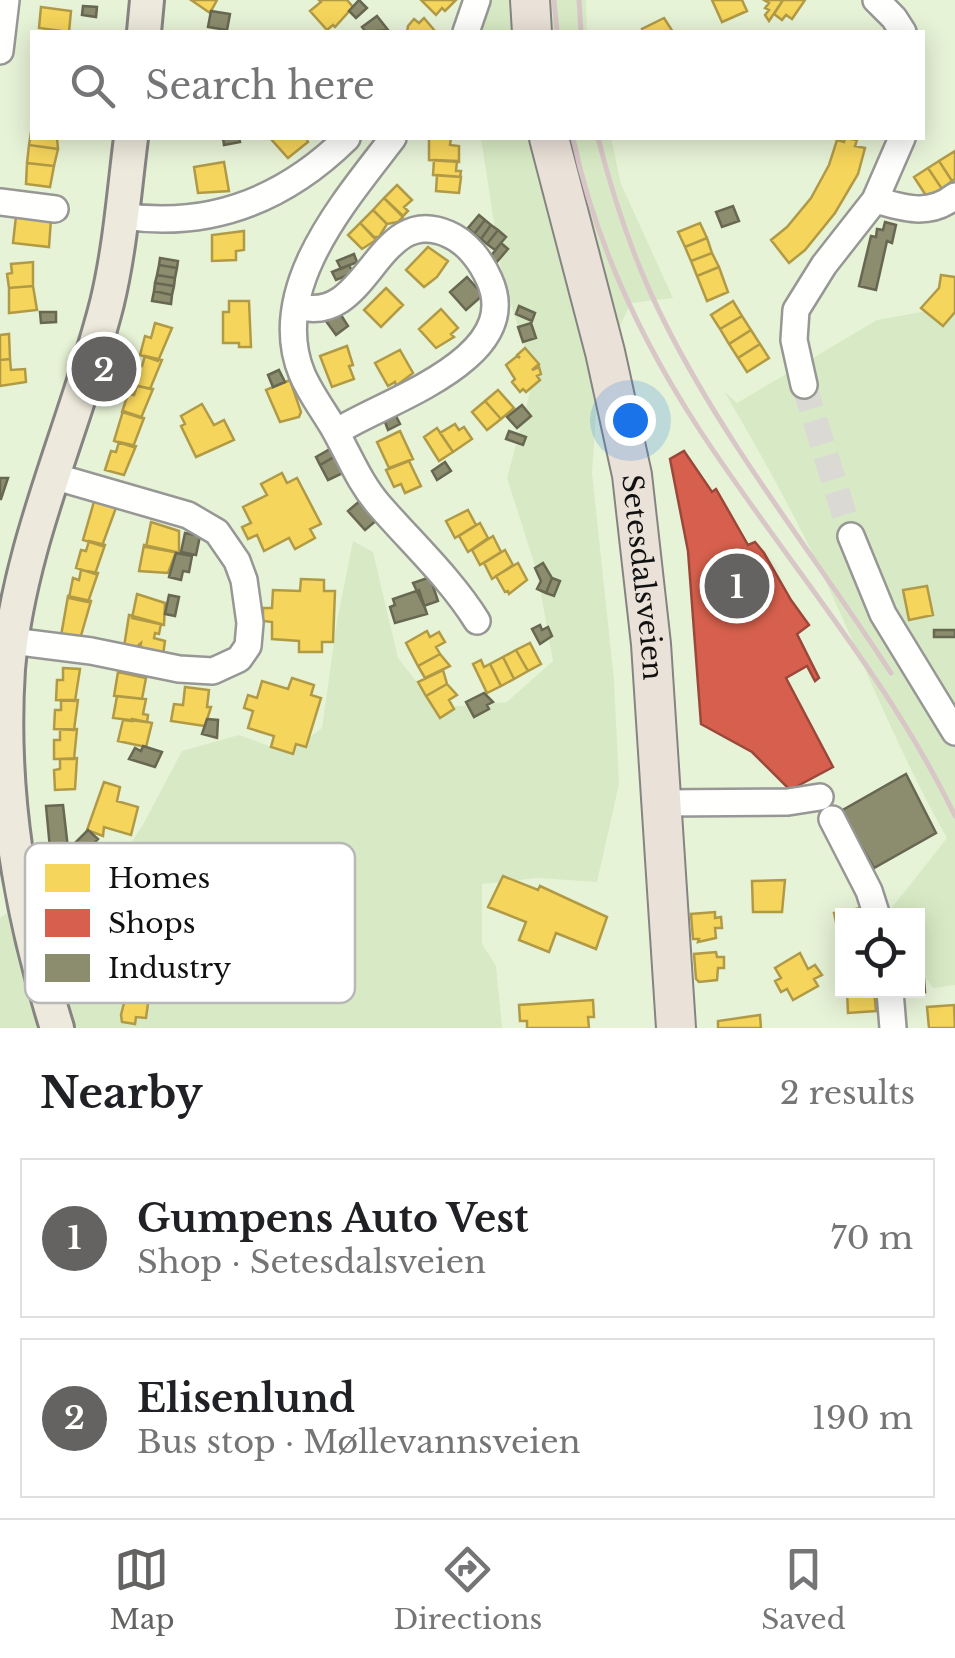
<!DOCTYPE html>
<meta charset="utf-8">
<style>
:root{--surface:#fff;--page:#f6f6f6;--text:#202124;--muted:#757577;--line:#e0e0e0;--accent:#646362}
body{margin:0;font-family:"Libre Baskerville",serif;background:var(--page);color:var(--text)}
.controls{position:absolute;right:30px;bottom:30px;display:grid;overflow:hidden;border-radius:0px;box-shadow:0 5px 25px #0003}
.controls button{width:90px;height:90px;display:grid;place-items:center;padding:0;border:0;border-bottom:2px solid var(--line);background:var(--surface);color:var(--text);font:50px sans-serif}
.you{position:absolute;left:630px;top:420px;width:35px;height:35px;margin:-25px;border:8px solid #fff;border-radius:50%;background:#1a73e8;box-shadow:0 0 0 15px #1a73e833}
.badge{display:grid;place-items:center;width:65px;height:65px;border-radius:50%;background:var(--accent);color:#fff;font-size:32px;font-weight:700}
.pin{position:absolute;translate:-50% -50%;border:5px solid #fff;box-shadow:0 2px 10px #0006}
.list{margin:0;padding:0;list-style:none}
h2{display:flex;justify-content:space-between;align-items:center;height:130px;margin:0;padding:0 40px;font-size:42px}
h2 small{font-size:32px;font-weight:400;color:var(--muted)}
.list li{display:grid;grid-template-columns:65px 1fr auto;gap:30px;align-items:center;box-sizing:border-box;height:160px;margin:0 20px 20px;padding:0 20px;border:2px solid var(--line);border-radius:0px}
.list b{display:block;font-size:38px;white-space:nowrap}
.list p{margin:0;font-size:32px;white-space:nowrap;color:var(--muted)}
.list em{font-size:32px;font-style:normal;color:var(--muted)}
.icon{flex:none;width:55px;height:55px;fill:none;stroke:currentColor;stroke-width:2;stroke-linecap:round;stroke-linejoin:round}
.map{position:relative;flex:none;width:955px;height:1028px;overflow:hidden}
.search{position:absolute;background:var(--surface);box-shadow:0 5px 25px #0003;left:30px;right:30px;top:30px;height:110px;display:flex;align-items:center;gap:25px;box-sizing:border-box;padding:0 35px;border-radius:0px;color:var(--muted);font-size:38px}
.sheet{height:490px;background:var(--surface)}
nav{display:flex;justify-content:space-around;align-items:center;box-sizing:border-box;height:140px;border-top:2px solid var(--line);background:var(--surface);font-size:28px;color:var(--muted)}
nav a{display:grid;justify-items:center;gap:5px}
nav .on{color:var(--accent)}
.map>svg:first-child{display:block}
</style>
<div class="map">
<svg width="955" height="1028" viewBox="0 0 955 1028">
<rect width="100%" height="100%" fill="#fdfcf7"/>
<path fill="#e7f3d7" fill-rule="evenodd" d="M0 0H955V1028H0ZM32 32H922V138H32ZM842 916H918V991H842Z"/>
<path fill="#d8eac5" d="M478 0H586L587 32H476Z
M481 138H611L621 184 673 298 631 303 599 370 592 473 614 680 619 784 597 882 537 878 482 884V944L496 966 502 1028H0V918L42 890 114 869 144 823 182 751 239 735 289 753 322 728 337 621 353 541 373 552 398 658 437 708 507 702 553 661 537 572 507 478 534 377 502 275Z
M955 306V985L933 988 918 967V916L886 915 947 838C897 750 862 658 819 567 790 506 758 449 724 391L737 403 877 320Z"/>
<path fill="#f6d55c" stroke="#b19a46" stroke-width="2.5" d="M191 0H217L210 13Z
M319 0H347L353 7 335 27 333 25 327 30 310 11 321 2Z
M421 0H456L445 11 442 8 436 15Z
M712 0H742L747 11 722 22Z
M764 0H783L769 21 765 15 769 10 765 8 769 3Z
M783 0H805L792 19 786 15 782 20 774 14Z
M41 7 71 11 69 32 39 28Z
M424 18 435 31 433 32H407L408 26 414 19 419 23Z
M664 18 673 32H643L642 29Z
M32 126V138H57L58 149 29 145Z
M270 138H306L308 142 288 158Z
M429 138H451L450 145 459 146V162L429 160Z
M845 138 857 140 855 146 865 148 858 174 835 213 805 250 789 263 771 240 787 227 811 198 829 165 837 140 844 142Z
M29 145 58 149 54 166 27 163Z
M955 151V179L952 181 939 161Z
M434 160 457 161 456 171H461L460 177 433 175Z
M939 161 952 181 942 189 928 168Z
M224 162 229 191 198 193 194 167Z
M27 163 54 166 50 187 26 184Z
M928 168 942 189 927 197 914 177Z
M437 175 461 177 459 193 436 191Z
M397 185 412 200 404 207 408 211 403 216 384 198Z
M384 198 403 217 398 222 387 224 373 210Z
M373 210 387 224 379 237H374L360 223Z
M16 216 51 219 49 247 13 243Z
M360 223 376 240 362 249 348 235Z
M700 223 707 238 685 247 678 232Z
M244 231V250L236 251V260L212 261V235Z
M707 238 712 253 691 261 685 247Z
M428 247 448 261 437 277 424 287 406 270Z
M712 253 719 267 697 276 691 261Z
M33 262V286L9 288 7 274 12 273 11 264Z
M719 267 728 292 707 301 697 276Z
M941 275 955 277V312L943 326 921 308 939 288Z
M33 286 37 310 9 313V288Z
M386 288 403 305 381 327 364 310Z
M229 301H249L251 347H239V343H223V312H229Z
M733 301 742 316 720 329 711 315Z
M441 309 458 328 451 334 454 337 436 348 419 329Z
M742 316 751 330 729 344 720 329Z
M155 323 172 328 158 361 140 355 145 336 151 338Z
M751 330 760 344 738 358 729 344Z
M9 334 10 359 0 360V335Z
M760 344 769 358 747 372 738 358Z
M347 346 353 365 349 366 354 379 332 387 320 356Z
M525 348 539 364 532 370 539 367 541 374 537 376 540 380 526 392 523 389 520 392 512 382 515 379 506 365 517 356 520 358 517 355Z
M400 350 413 373 396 386 395 382 388 386 375 363Z
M145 356 162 360 150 389 131 384 136 365 142 366Z
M10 359 11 370 25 369 26 382 0 386V360Z
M290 380 301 412 299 417 280 422 266 390Z
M137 386 153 389 141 418 122 412 128 394 134 395Z
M498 390 514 408 501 419 485 401Z
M485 401 501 419 487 430 472 412Z
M202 404 214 425 224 420 234 440 196 457 181 426 185 424 181 416Z
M123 411 144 418 133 447 114 441Z
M455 424 459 430 464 427 472 439 453 452 440 433Z
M437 428 453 452 439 461 424 437Z
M400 431 413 459 389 468 377 442Z
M119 442 136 446 124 475 105 470 111 451 116 452Z
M409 461 421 486 405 493 401 484 394 487 386 470Z
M282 473 287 483 297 478 321 524 310 529 315 538 295 549 289 538 264 551 257 535 248 539 242 527 251 523 243 507 267 495 261 484Z
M95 498 117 505 102 546 83 540Z
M468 510 476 525 455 538 446 521Z
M151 522 179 531V553L146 547Z
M480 523 488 538 468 552 459 536Z
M493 536 501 552 480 565 472 550Z
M89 541 105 545 95 574 76 568 81 550 86 551Z
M144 545 176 552 168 573 139 571Z
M505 550 513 565 492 579 484 563Z
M518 563 527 580 509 594 508 591 505 592 496 576Z
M81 570 98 573 88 602 69 598 73 578 79 580Z
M301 579 324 580V591H335L333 642H322V652H299V641L272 639V622L263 621V608H272L273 590 300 591Z
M927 586 933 615 909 620 903 590Z
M137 594 165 603 164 625 132 618Z
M68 596 91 601 80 639 61 636Z
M129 615 161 624 159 634 155 633 154 638 165 641 163 655 140 651 141 643 134 649 124 647Z
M427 631 430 637 439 632 445 642 436 647 440 654 418 666 406 643Z
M530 643 541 664 528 671 516 650Z
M516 650 528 671 514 679 503 657Z
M440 654 450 666 425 678 418 666Z
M503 657 514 679 501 686 490 664Z
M481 660 484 667 490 664 501 686 487 693 473 664Z
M63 668 80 669 75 701 56 700 57 680H63Z
M443 670 447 684 426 696 418 682Z
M118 672 146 678 142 699 114 696Z
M292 678 314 685 311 695 321 698 306 747 296 744 293 754 271 747 274 736 248 728 253 711 244 708 248 695 257 698 262 681 288 689Z
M447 684 457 695 449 700 454 709 440 718 426 696Z
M185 687 209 690 207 707H211L205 726 171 721 174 704 183 705Z
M117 696 146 699 143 714 148 715 147 722 113 718Z
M61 700H78L74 730 54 729 55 710H61Z
M132 719 152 723 146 747 118 741 123 720 132 721Z
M77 729 74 759H54V740H60V730Z
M77 758 75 789 55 790 54 770 60 769V759Z
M104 782 120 787 117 801 138 807 131 835 104 827 103 836 87 830Z
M503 876 538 890 540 886 607 917 596 949 556 933 549 952 519 940 526 922 488 907Z
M785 880 782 912H753L752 881Z
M861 908 863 916H842L841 945 834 913Z
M715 912V918L721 917 722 928H715L716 938 698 942 699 939H693L691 914Z
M716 952 717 957H724V968H718L717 980 699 982 696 979 694 954Z
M800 953 808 969 815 965 822 975 814 979 818 986 793 1000 787 989 781 992 775 981 781 978 775 968Z
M130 979 151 982 146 1018 136 1017 135 1024 122 1022 121 1015Z
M847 991H874L876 1011 848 1013Z
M593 1000 594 1017H588L589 1028H527V1021H520L519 1005Z
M954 1005 955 1028H929L927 1007Z
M760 1015 761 1028H718V1021Z"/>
<path fill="#d6604d" stroke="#9b483b" stroke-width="2.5" d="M684 451 712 492 716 489 748 545 755 542 764 553 791 600 809 625 797 634 819 678 815 681 807 666 786 678 833 767 790 790 752 752 701 724 688 551 670 459Z"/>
<path fill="#8c8c6e" stroke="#676752" stroke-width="2.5" d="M359 0 367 8 356 18 349 11Z
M83 6 97 7 96 17 82 15Z
M211 11 230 14 227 30 208 27Z
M377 16 388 30 366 32 362 27Z
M223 138H239L240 142 224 145Z
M733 206 739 221 722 227 716 212Z
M479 215 485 220 474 234 468 228Z
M485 220 491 225 481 239 474 234Z
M885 222 896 225 892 243 887 241 876 290 859 286 871 236 876 237 877 229 883 230Z
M491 225 498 230 487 244 481 239Z
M498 230 506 237 495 250 487 244Z
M501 243 508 249 496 263 490 257Z
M354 254 357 262 341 269 337 261Z
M160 258 178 261 177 268 159 265Z
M159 265 177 268 175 278 157 275Z
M349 265 353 273 336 280 332 272Z
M157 275 175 278 174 286 155 283Z
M467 277 483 295 466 310 450 292Z
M155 283 174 286 172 295 154 291Z
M154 291 172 295 171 304 152 301Z
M519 306 535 313 532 321 516 314Z
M40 312H56V322L41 323Z
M339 312 348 326 336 335 326 321Z
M531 323 536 338 523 342 518 327Z
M279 370 285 382 273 387 268 375Z
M522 405 531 416 517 428 507 417Z
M396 416 400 424 388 430 385 422Z
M509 431 526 437 523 445 506 439Z
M330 449 334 457 320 465 316 457Z
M334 457 343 473 328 480 320 465Z
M445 462 451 471 437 480 432 471Z
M0 478H8L1 499H0Z
M362 499 378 519 365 530 348 511Z
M185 533 200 536 196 555 181 552Z
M176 553 192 556 189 572 183 571 181 580 169 577Z
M543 563 552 578 546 593 537 589 541 581 535 568Z
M430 577 438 601 424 606 413 583Z
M552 578 560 581 554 596 546 593Z
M419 590 427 614 395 623 390 607 395 605 393 599Z
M169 595 179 597 175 616 165 614Z
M540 625 542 630 548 627 552 636 540 644 532 629Z
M934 630H955V637H934Z
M484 693 493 702 487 705 489 709 474 717 466 702Z
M207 719 218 720 217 738 202 734Z
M143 746 162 752 155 767 129 759 135 748 141 751Z
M906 774 936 833 874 868 841 811Z
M63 805 69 857 51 859 46 806Z
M88 830 98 839 85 853 74 844Z
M924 979 925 992 913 993 918 991V980Z"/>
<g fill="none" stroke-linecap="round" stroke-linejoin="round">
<path stroke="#dad9d4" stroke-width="25" stroke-dasharray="25 12" stroke-linecap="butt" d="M804 385 851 536"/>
<defs>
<path id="minor" d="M876 0 894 18 903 32
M466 32 477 0
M0 51 6 0
M393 138C345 201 267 289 302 374 310 393 323 410 333 427 348 453 359 482 379 505 412 543 451 579 477 621
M875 200C904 208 929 217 955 196
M0 202 55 209
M122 216C210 229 284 200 347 138
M297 306C369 328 376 202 448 234 467 242 481 261 489 279 526 360 383 401 336 432
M804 385 794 340 796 310 824 265 875 200 902 138
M851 536 883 614 955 732
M12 641 91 651 179 669 213 671 239 659 248 646 250 623 244 580 237 561 217 532 188 515 53 476
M661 803 788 802 820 797
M832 819 869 891 877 916
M890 991 893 1028"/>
<path id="major" d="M144 32 147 0
M57 1028C20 910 0 793 8 669 19 542 76 426 107 303 120 249 124 193 131 138"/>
<g id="highway">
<path d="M530 0 532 32"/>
<path id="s1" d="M549 138 605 352 632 475 651 644 676 1028"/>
</g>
</defs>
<use href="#minor" stroke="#979795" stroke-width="30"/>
<use href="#major" stroke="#858482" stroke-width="38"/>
<use href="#highway" stroke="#858482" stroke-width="42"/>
<use href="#minor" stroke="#fffffe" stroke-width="25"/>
<use href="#major" stroke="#ede9dc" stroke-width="32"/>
<use href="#highway" stroke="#eae1d8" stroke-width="38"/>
<path stroke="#d9c6c7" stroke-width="5" d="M554 0 557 32
M579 0 581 32
M573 138C595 242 641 340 699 429 784 559 887 675 955 816
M598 138C614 201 635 264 665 323 727 447 816 557 891 673"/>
</g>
<g text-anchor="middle" stroke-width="10" stroke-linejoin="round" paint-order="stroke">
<g font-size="28" fill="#111" stroke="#fff">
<text dy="10" stroke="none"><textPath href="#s1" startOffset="450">Setesdalsveien</textPath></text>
</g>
</g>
<rect x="25" y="843" width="330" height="160" rx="15" fill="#fff" stroke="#b8b8b8" stroke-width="2.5"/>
<rect x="45" y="864" width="45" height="28" fill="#f6d55c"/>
<rect x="45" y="909" width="45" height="28" fill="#d6604d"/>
<rect x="45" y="954" width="45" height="28" fill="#8c8c6e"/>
<g font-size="28" fill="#111">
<text x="108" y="888">Homes</text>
<text x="108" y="933">Shops</text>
<text x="108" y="978">Industry</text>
</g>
</svg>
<div class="controls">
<button><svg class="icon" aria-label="locate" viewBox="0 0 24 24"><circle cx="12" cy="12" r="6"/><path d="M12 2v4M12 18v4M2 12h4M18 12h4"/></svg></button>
</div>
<div class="you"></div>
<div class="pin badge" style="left:737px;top:586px">1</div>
<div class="pin badge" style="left:104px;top:369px">2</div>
<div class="search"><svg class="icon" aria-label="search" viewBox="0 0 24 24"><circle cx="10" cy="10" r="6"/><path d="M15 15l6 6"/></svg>Search here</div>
</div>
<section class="sheet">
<h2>Nearby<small>2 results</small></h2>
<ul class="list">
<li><span class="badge">1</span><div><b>Gumpens Auto Vest</b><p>Shop · Setesdalsveien</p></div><em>70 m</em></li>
<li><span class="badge">2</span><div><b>Elisenlund</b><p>Bus stop · Møllevannsveien</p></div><em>190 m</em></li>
</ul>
</section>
<nav>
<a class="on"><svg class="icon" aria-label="map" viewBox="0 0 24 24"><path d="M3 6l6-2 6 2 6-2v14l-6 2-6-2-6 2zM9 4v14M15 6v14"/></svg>Map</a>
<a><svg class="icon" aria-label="directions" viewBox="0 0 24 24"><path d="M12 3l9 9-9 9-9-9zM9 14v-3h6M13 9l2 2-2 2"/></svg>Directions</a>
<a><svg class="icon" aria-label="saved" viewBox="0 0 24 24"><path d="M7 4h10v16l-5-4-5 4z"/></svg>Saved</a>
</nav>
